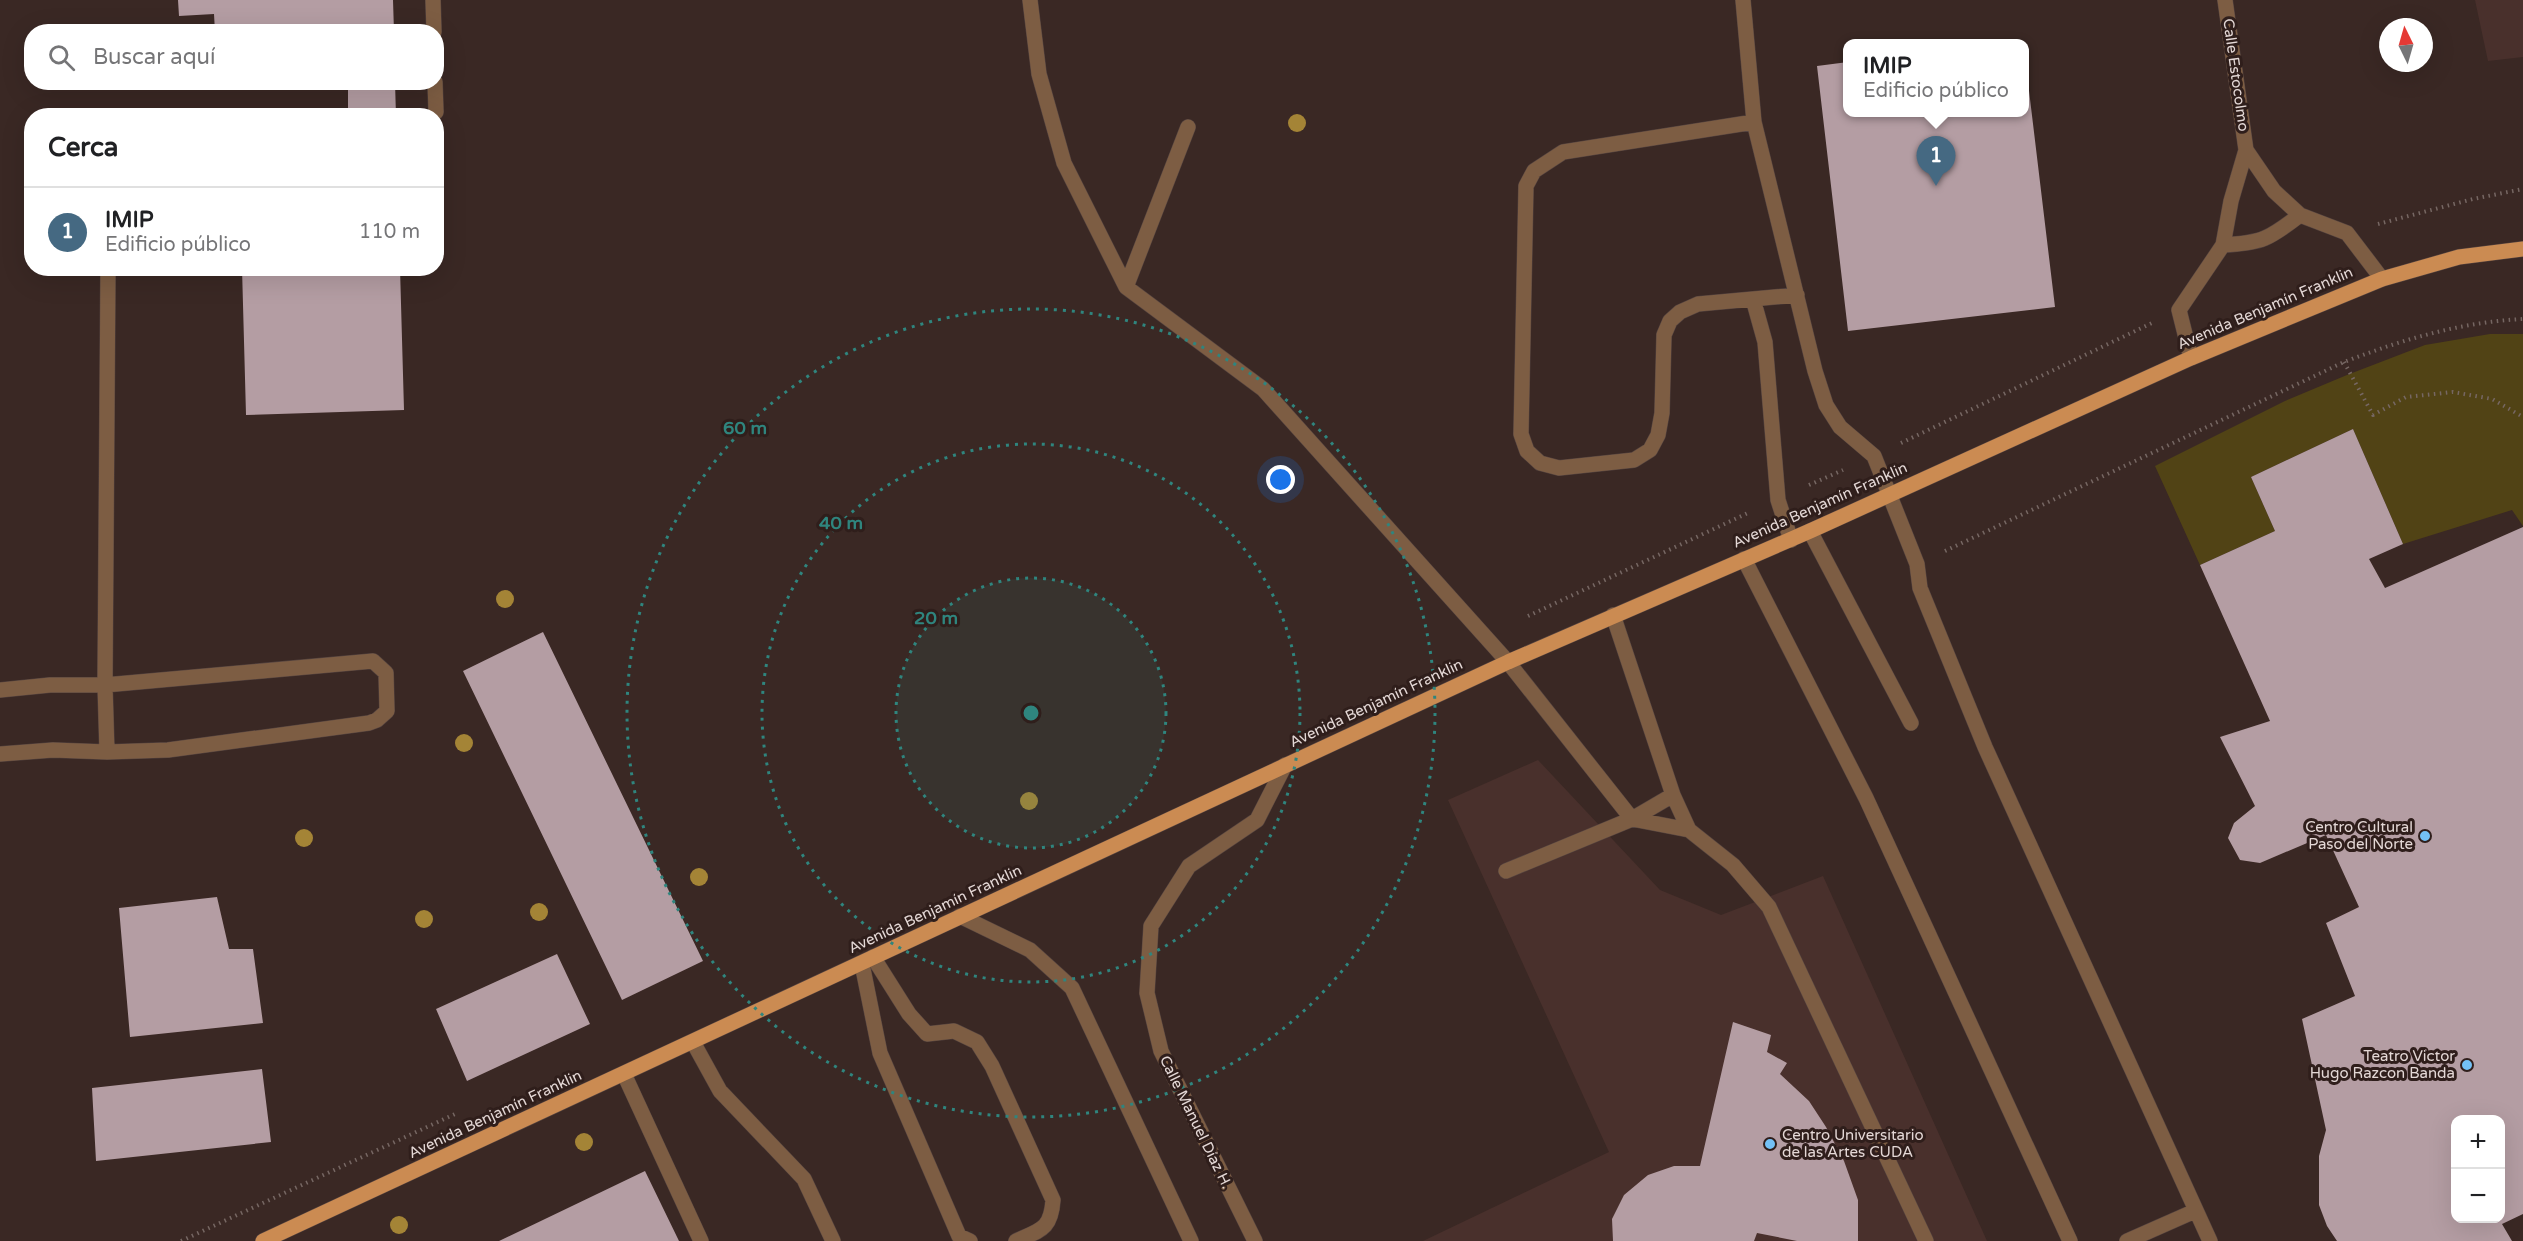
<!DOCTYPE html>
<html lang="es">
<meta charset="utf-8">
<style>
:root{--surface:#fff;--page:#f6f6f6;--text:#202124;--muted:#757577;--line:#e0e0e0;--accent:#456982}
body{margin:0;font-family:"Varela Round",sans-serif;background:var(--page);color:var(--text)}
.controls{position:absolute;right:18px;bottom:18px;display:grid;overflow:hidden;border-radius:12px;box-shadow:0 6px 24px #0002}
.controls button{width:54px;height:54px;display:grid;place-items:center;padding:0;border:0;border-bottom:2px solid var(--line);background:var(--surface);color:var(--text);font:30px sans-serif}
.compass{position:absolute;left:2379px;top:18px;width:54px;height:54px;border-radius:50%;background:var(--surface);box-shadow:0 6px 24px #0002;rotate:355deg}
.you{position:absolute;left:1281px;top:480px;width:21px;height:21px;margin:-15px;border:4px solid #fff;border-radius:50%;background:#1a73e8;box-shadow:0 0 0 9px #1a73e833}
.badge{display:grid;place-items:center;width:39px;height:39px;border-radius:50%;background:var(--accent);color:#fff;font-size:20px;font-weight:700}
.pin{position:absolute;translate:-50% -50px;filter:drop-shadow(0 2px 3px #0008)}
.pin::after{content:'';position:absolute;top:32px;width:21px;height:18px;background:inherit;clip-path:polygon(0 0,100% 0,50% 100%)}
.popup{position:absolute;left:1843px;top:39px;width:186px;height:78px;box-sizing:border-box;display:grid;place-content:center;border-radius:12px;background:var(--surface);filter:drop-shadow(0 2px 4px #0005);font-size:20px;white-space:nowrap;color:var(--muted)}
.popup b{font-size:22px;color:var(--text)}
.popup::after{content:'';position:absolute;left:50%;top:100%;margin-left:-12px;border:12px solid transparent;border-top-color:var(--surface)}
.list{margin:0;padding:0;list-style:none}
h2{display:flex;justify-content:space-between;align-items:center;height:78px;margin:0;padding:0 24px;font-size:26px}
h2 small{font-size:20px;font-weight:400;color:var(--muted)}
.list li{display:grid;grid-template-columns:39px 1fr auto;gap:18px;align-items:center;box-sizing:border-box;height:90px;padding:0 24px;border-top:2px solid var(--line)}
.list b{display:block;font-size:22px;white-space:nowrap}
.list p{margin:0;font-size:20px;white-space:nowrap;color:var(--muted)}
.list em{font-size:20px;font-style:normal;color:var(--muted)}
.icon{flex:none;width:33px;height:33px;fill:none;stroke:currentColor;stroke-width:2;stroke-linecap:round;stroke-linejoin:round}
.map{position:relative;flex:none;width:2523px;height:1241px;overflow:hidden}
.search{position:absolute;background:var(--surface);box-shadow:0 6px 24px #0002;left:24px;top:24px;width:420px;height:66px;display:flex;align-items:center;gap:15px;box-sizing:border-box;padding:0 21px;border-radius:24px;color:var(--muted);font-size:22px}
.panel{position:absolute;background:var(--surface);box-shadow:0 6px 24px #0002;left:24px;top:108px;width:420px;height:168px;border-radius:24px}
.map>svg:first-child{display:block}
</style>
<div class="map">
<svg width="2523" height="1241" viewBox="0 0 2523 1241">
<rect width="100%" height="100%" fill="#3a2824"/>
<path fill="#49302c" d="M2475 0H2523V57L2488 61Z
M1538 760 1660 890 1721 915 1823 876 1987 1241H1423L1609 1152 1448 800Z"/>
<path fill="#514315" d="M2490 334H2523V526L2512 510 2403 544 2353 429 2251 477 2275 531 2200 565 2155 466 2285 401 2347 375 2425 345Z"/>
<path fill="#b49da3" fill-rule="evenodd" d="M178 0H393L394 32H215L214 14 179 16Z
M2024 49 2055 307 1848 331 1817 66 1848 62V112H2024Z
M348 82H395L396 116H238V112L348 109Z
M242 268H400L404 410 246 415Z
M2353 429 2403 544 2369 559 2385 588 2523 527V1214L2502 1224 2512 1241H2337L2327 1226 2319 1205V1156L2326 1130 2302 1019 2355 996 2326 923 2359 907 2326 835 2260 863 2240 860 2228 838 2234 823 2255 806 2220 737 2270 721 2200 565 2275 531 2251 477ZM2456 1120H2500V1218H2456Z
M543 632 703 961 622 1000 463 671Z
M217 897 229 949H253L263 1023 130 1037 119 908Z
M557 954 590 1024 467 1081 436 1009Z
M1733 1022 1771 1035 1767 1052 1787 1063 1780 1074 1809 1101 1826 1127 1844 1161 1858 1200V1241H1797L1757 1233 1754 1241H1613L1612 1219 1624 1195 1648 1175 1674 1166H1700Z
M262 1069 271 1142 96 1161 92 1088Z
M645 1171 679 1241H499Z"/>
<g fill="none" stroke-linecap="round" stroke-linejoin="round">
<defs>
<path id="service" d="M433 0 434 32
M1030 0 1039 74 1064 163 1126 287 1263 389 1508 662 1632 819 1689 830
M1743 0 1754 122 1815 371 1826 405 1840 427 1874 456 1917 564 1920 588 1985 747 2210 1241
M435 82 436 112
M1754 122 1563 152 1534 171 1526 186 1521 434 1527 451 1540 463 1559 468 1634 460 1650 450 1658 435 1662 413 1664 335 1670 321 1680 312 1698 304 1797 295
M1126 287 1188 127
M1753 299 1765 342 1778 500 1791 540
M1810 531 1911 723
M1744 559 1866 798 2070 1241
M1613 615 1673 795 1689 830 1733 865 1769 907 1926 1241
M0 690 50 685H105L373 661 386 673 387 711 377 720 369 723 168 750 107 752 53 750 0 754
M107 752 105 685 108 268
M1506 871 1632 819 1673 795
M960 916 1030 950 1072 988 1191 1241
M873 957 909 1014 927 1034 954 1031 977 1042 992 1066 1053 1200C1051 1230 1040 1230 1016 1241
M862 964 880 1053 959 1236 970 1241
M693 1042 720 1091 804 1179 833 1241
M624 1074 701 1241
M1255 1241 1161 1051 1147 993 1151 926 1189 866 1257 820 1285 765
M2127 1241 2195 1211"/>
<path id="minor" d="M2246 150 2274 191 2300 215 2347 233 2382 279
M2223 245C2262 243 2269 239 2300 215
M2191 358 2179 310 2223 245 2231 201 2246 150 2225 0"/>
<path id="primary" d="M263 1241 1508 662 1810 531 2191 358 2382 279 2459 257 2523 249"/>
</defs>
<use href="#service" stroke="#554440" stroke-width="16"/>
<use href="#minor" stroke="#554440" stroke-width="16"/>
<use href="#primary" stroke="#554440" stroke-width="16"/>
<path stroke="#766763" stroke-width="4" stroke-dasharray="1.5 4.5" stroke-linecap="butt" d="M2378 224 2473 199 2523 189
M2344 362 2373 415 2406 397 2453 392 2492 399 2523 417
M1901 443 2152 323
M1809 485 1843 470
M1945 551 2344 362C2401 340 2461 322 2523 319
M1528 616 1750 512
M181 1241 455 1114"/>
<use href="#service" stroke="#7d5d43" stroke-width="15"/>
<use href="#minor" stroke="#7d5d43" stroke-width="15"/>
<use href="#primary" stroke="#cb8b52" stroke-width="15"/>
</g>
<g fill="#a48436">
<circle cx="1297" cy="123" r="9"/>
<circle cx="505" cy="599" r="9"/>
<circle cx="464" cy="743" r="9"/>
<circle cx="1029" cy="801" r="9"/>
<circle cx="304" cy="838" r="9"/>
<circle cx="699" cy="877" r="9"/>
<circle cx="539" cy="912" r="9"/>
<circle cx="424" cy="919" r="9"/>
<circle cx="584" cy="1142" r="9"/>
<circle cx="399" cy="1225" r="9"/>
</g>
<circle cx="1031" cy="713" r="135" fill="#2f857e" fill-opacity=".12"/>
<g fill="none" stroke="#2f857e" stroke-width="3" stroke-dasharray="3 6">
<circle cx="1031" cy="713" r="135"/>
<circle cx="1031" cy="713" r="269"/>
<circle cx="1031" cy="713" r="404"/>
</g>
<g fill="#73c1f6" stroke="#2f1e1b" stroke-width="2">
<circle cx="2425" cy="836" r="6"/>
<circle cx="2467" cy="1065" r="6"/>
<circle cx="1770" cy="1144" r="6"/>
</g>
<g text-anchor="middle" stroke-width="6" stroke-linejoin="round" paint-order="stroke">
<g font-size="15" fill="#e4d8d6" stroke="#2f1e1b">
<text transform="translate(2236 75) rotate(82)" y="5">Calle Estocolmo</text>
<text transform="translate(2265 308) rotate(-23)" y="5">Avenida Benjamín Franklin</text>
<text transform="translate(1820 505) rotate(-24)" y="5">Avenida Benjamín Franklin</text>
<text transform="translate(1376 703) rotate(-25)" y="5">Avenida Benjamín Franklin</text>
<text transform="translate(935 909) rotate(-25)" y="5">Avenida Benjamín Franklin</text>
<text transform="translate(495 1114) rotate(-25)" y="5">Avenida Benjamín Franklin</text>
<text transform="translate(1196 1122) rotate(64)" y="5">Calle Manuel Díaz H.</text>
</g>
<g font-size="15" fill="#e4d8d6" stroke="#2f1e1b" text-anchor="end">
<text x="2413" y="832">Centro Cultural<tspan x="2413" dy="17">Paso del Norte</tspan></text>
<text x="2455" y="1061">Teatro Victor<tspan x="2455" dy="17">Hugo Razcon Banda</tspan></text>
<text x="1782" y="1140" text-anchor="start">Centro Universitario<tspan x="1782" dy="17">de las Artes CUDA</tspan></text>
</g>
</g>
<circle cx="1031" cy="713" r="9" fill="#2f857e" stroke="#2f1e1b" stroke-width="3"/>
<g font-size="18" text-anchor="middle" font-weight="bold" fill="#2f857e" stroke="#2f1e1b" stroke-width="6" stroke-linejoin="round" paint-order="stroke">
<text x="745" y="434">60 m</text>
<text x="841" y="529">40 m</text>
<text x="936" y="624">20 m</text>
</g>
</svg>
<div class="controls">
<button>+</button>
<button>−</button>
</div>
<svg class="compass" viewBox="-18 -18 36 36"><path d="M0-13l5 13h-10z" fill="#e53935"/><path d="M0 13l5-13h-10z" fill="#757577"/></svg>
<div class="you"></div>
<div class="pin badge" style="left:1936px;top:186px">1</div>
<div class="popup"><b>IMIP</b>Edificio público</div>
<div class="search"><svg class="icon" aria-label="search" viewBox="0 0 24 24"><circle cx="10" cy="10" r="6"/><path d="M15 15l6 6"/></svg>Buscar aquí</div>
<section class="panel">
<h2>Cerca<small></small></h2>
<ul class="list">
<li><span class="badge">1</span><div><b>IMIP</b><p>Edificio público</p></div><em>110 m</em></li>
</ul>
</section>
</div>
